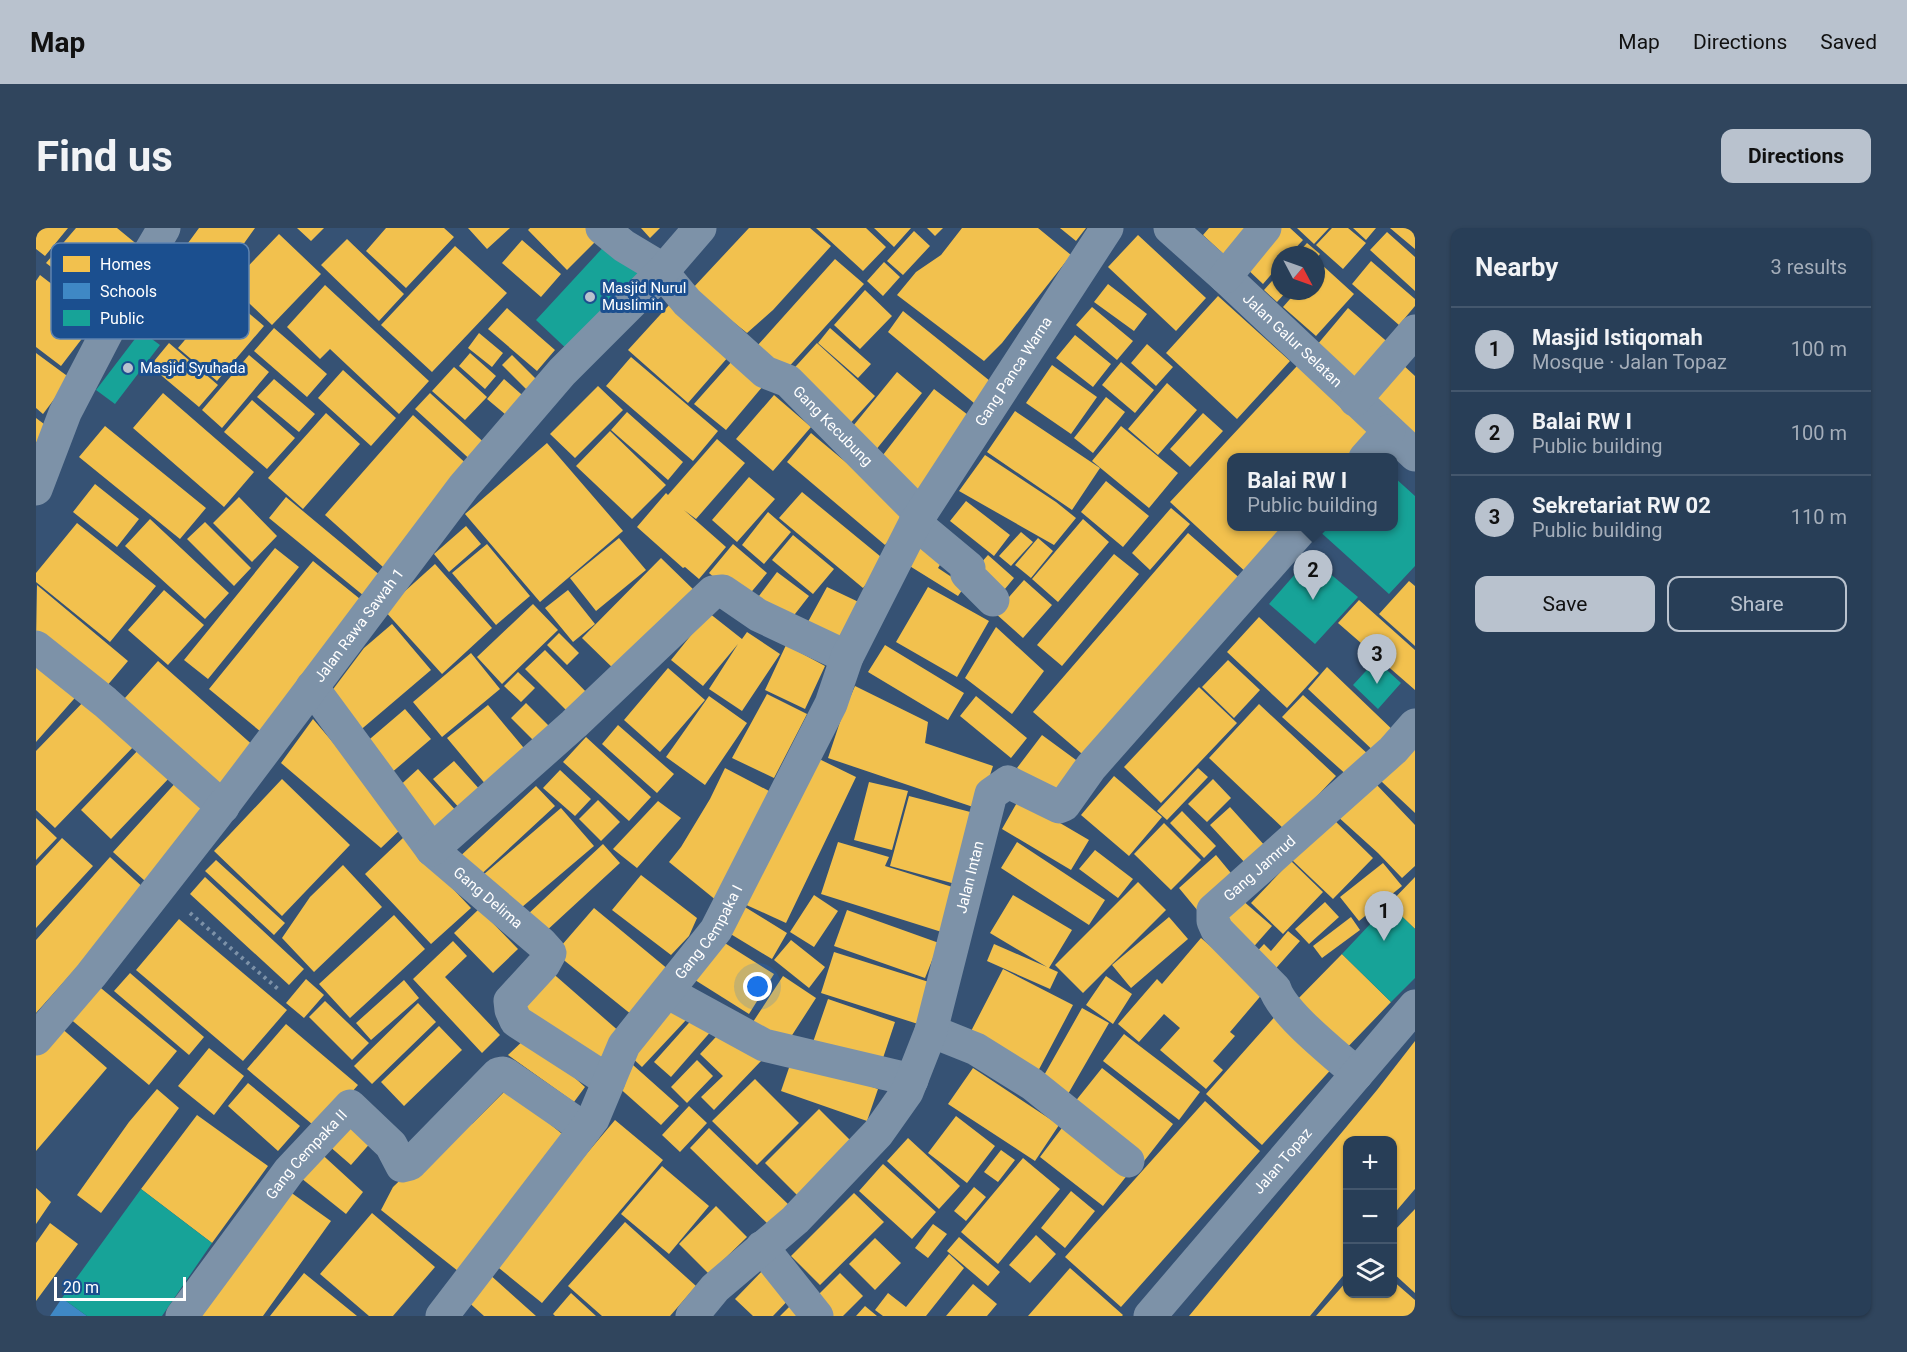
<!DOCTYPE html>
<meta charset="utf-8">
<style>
:root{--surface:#283e57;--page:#30455d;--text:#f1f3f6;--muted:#a5aeba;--line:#44576d;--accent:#b9c2ce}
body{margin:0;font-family:Roboto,sans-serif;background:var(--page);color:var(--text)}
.controls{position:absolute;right:18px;bottom:18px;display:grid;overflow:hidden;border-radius:12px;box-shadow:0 2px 4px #0004}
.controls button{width:54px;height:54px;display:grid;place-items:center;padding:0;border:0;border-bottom:2px solid var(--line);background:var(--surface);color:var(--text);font:30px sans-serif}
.compass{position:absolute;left:1235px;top:18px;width:54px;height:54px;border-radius:50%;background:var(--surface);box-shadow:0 2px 4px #0004;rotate:131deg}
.scale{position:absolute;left:18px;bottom:15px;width:132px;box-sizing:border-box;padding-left:6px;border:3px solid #fff;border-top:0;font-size:16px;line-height:21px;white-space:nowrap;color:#fff;-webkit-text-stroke:4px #1b4f8f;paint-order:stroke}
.you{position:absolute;left:722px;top:759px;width:21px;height:21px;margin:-15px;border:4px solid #fff;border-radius:50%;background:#1a73e8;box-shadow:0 0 0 9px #1a73e833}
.badge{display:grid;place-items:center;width:39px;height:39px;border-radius:50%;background:var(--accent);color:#111;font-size:20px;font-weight:700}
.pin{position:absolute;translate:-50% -50px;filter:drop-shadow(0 2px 3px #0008)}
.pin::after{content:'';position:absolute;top:32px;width:21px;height:18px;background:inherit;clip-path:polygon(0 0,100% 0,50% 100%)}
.popup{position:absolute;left:1191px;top:225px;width:171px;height:78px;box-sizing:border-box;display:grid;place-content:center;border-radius:12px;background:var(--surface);filter:drop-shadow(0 2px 4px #0005);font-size:20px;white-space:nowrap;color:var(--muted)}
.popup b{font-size:22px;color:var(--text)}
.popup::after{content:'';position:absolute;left:50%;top:100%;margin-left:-12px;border:12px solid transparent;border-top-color:var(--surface)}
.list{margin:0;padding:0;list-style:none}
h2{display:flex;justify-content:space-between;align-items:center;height:78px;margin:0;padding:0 24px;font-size:26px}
h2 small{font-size:20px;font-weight:400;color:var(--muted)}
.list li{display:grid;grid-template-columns:39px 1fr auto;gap:18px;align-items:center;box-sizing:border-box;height:84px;padding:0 24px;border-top:2px solid var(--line)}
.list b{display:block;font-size:22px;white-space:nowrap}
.list p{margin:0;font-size:20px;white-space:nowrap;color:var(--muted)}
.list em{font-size:20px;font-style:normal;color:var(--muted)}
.actions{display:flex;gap:12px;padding:18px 24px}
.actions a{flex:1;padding:14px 0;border:2px solid var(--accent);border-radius:12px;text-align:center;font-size:21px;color:var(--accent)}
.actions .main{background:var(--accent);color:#111}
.icon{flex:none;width:33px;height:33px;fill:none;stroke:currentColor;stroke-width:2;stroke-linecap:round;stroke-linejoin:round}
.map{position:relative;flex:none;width:1379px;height:1088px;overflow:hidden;border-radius:12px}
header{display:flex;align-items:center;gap:36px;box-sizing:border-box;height:84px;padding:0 30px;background:var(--accent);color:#111}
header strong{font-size:28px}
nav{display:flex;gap:33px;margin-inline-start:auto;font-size:21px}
.intro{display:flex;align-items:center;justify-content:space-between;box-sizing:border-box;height:144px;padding:0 36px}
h1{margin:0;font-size:42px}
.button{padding:15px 27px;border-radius:12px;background:var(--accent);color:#111;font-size:21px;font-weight:700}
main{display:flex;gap:36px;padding:0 36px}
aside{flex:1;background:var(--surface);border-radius:12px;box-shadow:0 2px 4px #0004}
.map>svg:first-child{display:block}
</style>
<header>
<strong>Map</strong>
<nav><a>Map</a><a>Directions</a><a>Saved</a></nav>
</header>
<div class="intro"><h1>Find us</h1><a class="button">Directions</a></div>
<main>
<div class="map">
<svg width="1379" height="1088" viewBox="0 0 1379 1088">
<rect width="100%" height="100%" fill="#365274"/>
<path fill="#f2c14e" d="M0 0H32L9 28 0 21Z
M40 0H81L103 18 82 50 62 75 10 35Z
M163 0H219L144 105 106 78Z
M261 0H288L275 13Z
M350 0H408L418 9 370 60 330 23Z
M432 0H474L451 21Z
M494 0H557L565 8 531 42 492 2Z
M605 0H624L614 10Z
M713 0H774L795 18 737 82 711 105 656 61Z
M780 0H830L850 19 827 43Z
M838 0H875L858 19Z
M891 0H907L899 8Z
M926 0H1002L1035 27 966 115 948 133 861 67 880 44 905 27Z
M1024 0H1050L1040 13Z
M1173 0H1221L1193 31 1167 7Z
M1242 0H1254L1267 12 1253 27H1244V36L1227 56 1208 38Z
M1261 0H1293L1278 16Z
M1296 0H1312L1330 15 1307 41 1280 17Z
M1317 0H1340L1330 12Z
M1354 0H1379V21Z
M878 3 894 18 867 47 851 33Z
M1351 4 1379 29V63L1334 22Z
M243 6 285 46 236 97 194 57Z
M1102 7 1170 70 1140 103 1072 39Z
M311 11 368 66 343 93 285 37Z
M486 12 525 46 505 69 466 35Z
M1271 15 1284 26 1280 31V27H1260Z
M419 18 471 65 396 144 345 97Z
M799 31 828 56 749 143 721 118Z
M1335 33 1379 71V78L1363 97 1316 56Z
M848 34 864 49 847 68 831 53Z
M1285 36 1318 66 1280 108 1247 79 1261 63H1280V42Z
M1244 44V63H1251L1241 74 1228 62Z
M4 47 61 91 25 138 0 119V53Z
M1072 56 1111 86 1098 103 1058 74Z
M289 57 393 153 363 186 294 121 284 131 251 99Z
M829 62 856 88 824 121 798 97Z
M189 65 228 98 181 153 142 120Z
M1182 68 1254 133 1201 191 1130 125Z
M634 76 693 128 652 175 592 122Z
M1056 79 1097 113 1081 132 1040 97Z
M471 80 519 122 501 143 452 101Z
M1312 80 1355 117 1324 154 1281 117Z
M867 83 954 153 938 175 852 104Z
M238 100 291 146 271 169 218 123Z
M794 100 835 136 822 150 782 115Z
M443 105 467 125 456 139 432 120Z
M1039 107 1075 136 1057 159 1020 130Z
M133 115 182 157 163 179 114 138Z
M781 115 839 168 809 201 751 148Z
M1111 116 1137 139 1120 158 1095 135Z
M0 125 34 150 7 186 0 180Z
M434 125 460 148 449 161 423 138Z
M213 127 233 144 186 200 166 182Z
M476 127 508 159 498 169 466 137Z
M595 129 682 203 657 233 570 158Z
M697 132 727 158 690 202 658 176Z
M1085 134 1118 162 1099 185 1066 157Z
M1366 136 1379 148V213L1333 172Z
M1016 137 1061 169 1035 206 990 175Z
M1261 138 1340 211 1322 230H1196V298H1258L1213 347 1134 274Z
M418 139 451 169 429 192 396 163Z
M307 142 360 190 335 218 282 170Z
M861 144 886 165 839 223 813 203Z
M238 151 279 186 263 204 221 169Z
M468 151 493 173 476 192 451 171Z
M1131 155 1161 182 1122 227 1092 201Z
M562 158 587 182 539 230 514 206Z
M898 161 936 190 879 266 840 236Z
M127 165 218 244 188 279 97 200Z
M394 165 454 220 439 236 379 181Z
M738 167 775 199 737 243 700 211Z
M1070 169 1089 184 1057 225 1038 210Z
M216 172 259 210 231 241 188 204Z
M979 183 1064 240 1036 282 951 224Z
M591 184 647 234 632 252 575 202Z
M290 185 324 216 267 281 232 250Z
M1167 185 1187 203 1154 239 1134 221Z
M377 187 435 240 347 339 289 287Z
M0 190 12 199 0 215Z
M69 198 170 280 144 311 43 229Z
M1085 198 1142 245 1113 280 1056 233Z
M574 203 630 257 596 291 540 238Z
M775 205 874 288 849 317 751 234Z
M681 211 709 235 660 291 648 282 690 319 663 351 649 339 647 340 601 299 630 265 632 267Z
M511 215 587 303 504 374 429 286Z
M949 227 1020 274 1040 290 1018 317 923 263Z
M713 249 739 271 701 314 676 292Z
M1070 253 1113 288 1087 319 1045 284Z
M59 256 103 291 81 319 37 284Z
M766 264 850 333 827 360 743 290Z
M203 269 241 308 216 334 177 295Z
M250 269 345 348 328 368 233 290Z
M930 273 974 307 958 328 914 293Z
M1135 280 1154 296 1114 342 1096 325Z
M732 284 755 304 728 336 706 317Z
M114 291 193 365 169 391 89 318Z
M1047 291 1073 314 1022 374 996 351Z
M169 294 215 340 198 358 151 311Z
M41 295 120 358 74 414 0 354V345Z
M430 298 445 316 413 344 398 326Z
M985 304 997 314 975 338 963 328Z
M1152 305 1207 353 1052 531 997 484Z
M757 307 798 341 777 366 736 332Z
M583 310 610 342 560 383 534 350Z
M1002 310 1017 323 995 350 979 337Z
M886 312 910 327 902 340 929 358 922 368 872 337Z
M451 316 494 368 460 397 416 345Z
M697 316 731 345 707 374 673 345Z
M239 320 263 339 172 451 148 432Z
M1078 326 1103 346 1026 438 1001 417Z
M952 327 978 350 964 367 937 344Z
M625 330 662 366 584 447 546 410Z
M277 333 329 375 225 504 173 461Z
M399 336 456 400 406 446 348 382Z
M741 344 773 368 752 395 720 372Z
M988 352 1016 377 987 410 959 385Z
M1373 353 1379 358V418L1343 386Z
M1 357 92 433 64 466 0 413Z
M791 359 829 377 806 421 767 403Z
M892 359 953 393 921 449 860 414Z
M128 362 168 397 132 437 92 402Z
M532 362 559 396 537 414 509 380Z
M1323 372 1379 422V462L1302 395Z
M497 376 522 402 466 456 441 429Z
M673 385 706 411 711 404 744 426 706 483 673 461 702 416 667 458 635 432Z
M1223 389 1283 445 1251 480 1191 424Z
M356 396 395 442 321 505 295 464 328 420Z
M960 399 1008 443 976 486 929 450Z
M523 405 543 425 531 437 511 417Z
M750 417 789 438 769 481 729 462Z
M849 417 928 465 912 492 832 444Z
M509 422 557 471 538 490 489 441Z
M0 423 45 463 0 514Z
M435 425 464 461 406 509 377 474Z
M1192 432 1224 462 1198 490 1166 459Z
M122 433 220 520 179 567 80 480Z
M1291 439 1362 507 1343 528 1272 461Z
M632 440 669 472 624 524 588 492Z
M482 444 499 460 485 474 468 458Z
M819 458 892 494 889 515 957 538 943 581 792 530 806 488Z
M1163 459 1201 495 1125 575 1088 539Z
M731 466 771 486 738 550 696 530Z
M1267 467 1333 527 1313 549 1246 489Z
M53 468 101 515 19 600 0 582V523Z
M673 468 711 495 669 557 630 529Z
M940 468 991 510 975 530 924 488Z
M490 475 521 506 506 521 475 490Z
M1223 476 1300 548 1249 602 1173 530Z
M452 477 492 525 451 558 411 510Z
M369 481 395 511 354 546 328 516Z
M277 491 368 598 345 620 245 535Z
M582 497 638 546 621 565 566 516Z
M1006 507 1051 540 1027 574 981 540Z
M550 509 615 569 593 593 527 534Z
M1379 515V585L1345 553Z
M106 518 136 547 75 611 45 582Z
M777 528 820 549 750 695 706 675Z
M418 533 446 564 426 583 397 551Z
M689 540 733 563 681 673 633 634 645 619 674 571Z
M1162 540 1172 549 1131 592 1121 583Z
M382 541 423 586 401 607 359 562Z
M524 542 555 571 539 588 507 560Z
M1078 548 1126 589 1093 628 1045 587Z
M143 551 176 580 109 653 77 624Z
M246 551 314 617 246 688 178 623Z
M1177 551 1195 570 1171 594 1152 576Z
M833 554 872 563 856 622 818 612Z
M1339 555 1379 597V638L1366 650 1342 625 1300 587Z
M500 558 519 578 439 652 420 632Z
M873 568 942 586 923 657 854 638Z
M983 571 1053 612 1035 642 966 601Z
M562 572 584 594 565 613 543 591Z
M622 573 645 590 601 640 577 621Z
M1194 579 1230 619 1211 637 1174 597Z
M525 580 558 618 479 685 447 647Z
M1146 583 1180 618 1168 630 1134 595Z
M0 590 21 610 0 632Z
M1296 590 1337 630 1297 671 1256 632Z
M1128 595 1165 632 1135 662 1098 626Z
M368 609 435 680 395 716 329 646Z
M26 610 57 638 0 700V638Z
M802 614 853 629 849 638 926 662 912 706 785 666Z
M981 614 1069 672 1053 697 965 640Z
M567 616 584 635 508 705 491 687Z
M1059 622 1097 651 1082 670 1043 641Z
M1180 627 1199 650 1162 683 1143 660Z
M74 629 110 662 0 785V712Z
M180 632 249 695 238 707 169 643Z
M1255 633 1287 664 1247 706 1215 675Z
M1347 635 1366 658 1323 693 1304 669Z
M307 637 346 679 278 744 246 710 274 669Z
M605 647 661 690 653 708 635 727 576 682Z
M169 649 268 741 253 757 154 666Z
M1379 649V701L1353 676Z
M1102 654 1130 682 1047 765 1019 737Z
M778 667 802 683 778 719 754 704Z
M977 667 1036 702 1013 740 1022 744 1014 761 951 733 958 716 1011 739 954 705Z
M1206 672 1236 698 1213 724 1183 698Z
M1289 674 1303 689 1273 716 1259 701Z
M704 676 751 705 736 731 688 702Z
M558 680 633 742 601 791 519 725Z
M443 681 482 721 457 745 418 705Z
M811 682 903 715 889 750 798 718Z
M358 687 389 721 314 790 283 756Z
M1133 689 1152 711 1095 760 1076 737Z
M1315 689 1324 702 1286 730 1277 718Z
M143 691 251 782 207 833 100 742Z
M1252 703 1264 713 1234 747 1216 729 1228 716 1235 723Z
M1165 710 1228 764 1194 804 1199 808 1177 833 1187 842 1170 861 1124 822 1144 800 1128 786 1103 814 1082 796 1121 751 1126 756Z
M684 712 738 746 713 786 659 752Z
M755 712 789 739 773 760 738 732Z
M417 713 431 728 409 749 464 807 446 825 377 751Z
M798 724 896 755 882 796 785 765Z
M1306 726 1355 774 1305 826 1255 778Z
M967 741 1037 777 1000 847 931 811Z
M513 742 585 805 557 839 480 778Z
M94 745 168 809 153 827 78 763Z
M747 748 780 770 751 815 717 794Z
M1070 748 1096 766 1077 796 1050 777Z
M270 751 288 767 268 790 250 775Z
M368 752 383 770 335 812 320 795Z
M60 756 141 823 113 857 32 789Z
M792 771 859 794 844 839 776 817Z
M289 773 333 815 316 832 273 789Z
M382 775 400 794 336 856 318 838Z
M636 777 651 791 606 839 591 825Z
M1046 780 1073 795 1028 873 1002 858Z
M1243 784 1300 836 1226 917 1170 866Z
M660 787 677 801 635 849 618 834Z
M250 796 322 857 283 902 211 841Z
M691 797 726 832 678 882 665 869 687 848 664 826Z
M23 798 71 840 0 923V825Z
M403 798 426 822 368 878 345 854Z
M1088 806 1164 864 1143 892 1067 833Z
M492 808 549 859 538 874 472 827Z
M1379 813V961L1356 988V912H1311V1043L1274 1088H1153L1341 862Z
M173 820 208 848 178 887 142 858Z
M756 831 842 861 831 893 745 863Z
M661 832 677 848 651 875 635 859Z
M597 837 643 878 625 897 580 857Z
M937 840 1023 897 999 933 912 876Z
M1066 840 1137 896 1105 937 1034 880Z
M719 851 763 895 721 937 676 893Z
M212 855 264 898 242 923 192 878Z
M121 861 143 880 65 985 41 967 93 894Z
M471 861 531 910 427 1047 345 982 357 959 388 929 437 895Z
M1169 873 1224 923 1085 1079 1029 1029Z
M653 878 671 895 644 924 626 907Z
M783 881 817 915 763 969 729 935Z
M161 887 232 938 176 1015 105 961Z
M920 888 959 918 931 955 892 925Z
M314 892 337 912 315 937 292 917Z
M579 892 627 932 506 1075 458 1036Z
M1032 892 1096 941 1067 978 1004 929Z
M673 900 753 977 733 997 654 920Z
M872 910 924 958 903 981 851 933Z
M279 920 327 964 310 986 260 946Z
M965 922 979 932 962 954 948 944Z
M987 930 1024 961 962 1036 925 1004Z
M847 936 900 984 876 1011 823 963Z
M626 938 673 978 633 1026 585 986Z
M938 959 950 969 930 993 918 983Z
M0 960 15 974 0 996Z
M250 961 295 993 227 1088H160Z
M1035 963 1059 983 1029 1020 1005 1000Z
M818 965 848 994 784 1057 755 1028Z
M680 978 711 1009 673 1046 643 1016Z
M1379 981V1065L1356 1044V1005Z
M336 985 399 1039 357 1088H333L284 1046Z
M589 994 660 1058 634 1088H566L532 1058Z
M14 995 42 1016 0 1073V1015Z
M897 996 911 1006 892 1030 879 1020Z
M1000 1007 1020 1026 994 1055 973 1037Z
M923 1009 964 1044 952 1058 911 1023Z
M839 1010 865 1035 839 1062 813 1036Z
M913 1026 928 1040 890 1088H847L839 1082 852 1065 870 1079Z
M730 1039 758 1066 737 1088H717L699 1071Z
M1034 1040 1087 1087 1086 1088H992Z
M268 1045 321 1088H234Z
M452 1045 500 1088H448L429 1071Z
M804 1045 827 1068 807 1088H794L777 1072Z
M1356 1052 1379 1072V1088H1280L1311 1053 1312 1066H1356Z
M937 1056 961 1076 951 1088H910Z
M535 1065 560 1088H519L517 1086Z
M755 1077 766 1088H744Z
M829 1078 841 1088H820Z"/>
<path fill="#3f88c5" d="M26 1070 51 1088H14Z"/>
<path fill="#17a398" d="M573 13 608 47 535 125 500 92Z
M105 103 124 117 79 176 60 162Z
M1358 249 1379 268V338L1353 366 1281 301 1284 298H1358Z
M1274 329 1322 369 1279 416 1233 376Z
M1340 432 1365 455 1342 481 1317 457Z
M1353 676 1379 701V750L1355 774 1306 726Z
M105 961 176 1015 126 1088H51L26 1070Z"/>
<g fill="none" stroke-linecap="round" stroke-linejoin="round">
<path stroke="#7d92a8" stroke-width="4" stroke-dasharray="3 4.5" stroke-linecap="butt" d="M154 685 242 761"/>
<g stroke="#7d92a8" stroke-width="33">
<path d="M566 0 588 18 618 36"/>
<path id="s1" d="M1134 0 1189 49 1379 227"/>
<path id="s2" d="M626 44 651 74 729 144 752 153 885 287"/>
<path d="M1189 49 1229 0"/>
<path d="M1319 172 1379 103"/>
<path d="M1329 230 1353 203"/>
<path d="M0 261 29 185 105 39 128 0"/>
<path d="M879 295 933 340 931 346 957 372"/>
<path d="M0 419 69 474 187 579"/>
<path id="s3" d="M276 459 396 622 505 715 514 725 508 736 474 773 475 782 480 793 573 853"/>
<path d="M396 622 538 496 677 364 687 363 722 387 811 429"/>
<path d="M631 764 728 817 876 852"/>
<path d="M895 803 940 821 996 856 1092 933"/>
<path id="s4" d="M0 811 55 747 180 587 428 258 526 144 626 44 664 0"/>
<path id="s5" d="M1321 846C1300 827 1247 786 1239 761L1181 702 1177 693V682L1357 522 1379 497"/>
<path d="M726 1019 781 1088"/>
<path id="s6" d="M146 1088 253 943 314 878 355 917 366 938 374 936 462 846 467 845 471 847 549 901"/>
<path id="s7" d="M406 1088 557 891 588 817 680 702 795 476 811 429 879 295 1071 0"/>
<path id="s8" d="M656 1088 679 1060 759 992 842 905 871 864 895 803 955 566 972 554 1023 579 1028 577 1055 539 1268 298"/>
<path id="s9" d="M1114 1088 1379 778"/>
</g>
</g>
<g fill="#b9c2ce" stroke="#1b4f8f" stroke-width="2">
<circle cx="554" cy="69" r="6"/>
<circle cx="92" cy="140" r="6"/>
</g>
<g text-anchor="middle" stroke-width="6" stroke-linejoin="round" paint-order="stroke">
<g font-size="15" fill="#fff" stroke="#1b4f8f" text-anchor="start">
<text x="566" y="65">Masjid Nurul<tspan x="566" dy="17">Muslimin</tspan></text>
<text x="104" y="145">Masjid Syuhada</text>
</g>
<g font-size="15" fill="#fff" stroke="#1b4f8f">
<text dy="5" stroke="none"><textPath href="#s1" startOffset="166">Jalan Galur Selatan</textPath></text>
<text dy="5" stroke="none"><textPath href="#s7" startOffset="1110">Gang Panca Warna</textPath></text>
<text dy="5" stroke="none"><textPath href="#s2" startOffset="232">Gang Kecubung</textPath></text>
<text dy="5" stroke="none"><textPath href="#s4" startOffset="525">Jalan Rawa Sawah 1</textPath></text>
<text dy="5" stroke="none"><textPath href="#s5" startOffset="285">Gang Jamrud</textPath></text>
<text dy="5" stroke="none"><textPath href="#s8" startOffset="536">Jalan Intan</textPath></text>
<text dy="5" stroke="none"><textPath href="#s3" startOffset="276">Gang Delima</textPath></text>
<text dy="5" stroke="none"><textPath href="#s7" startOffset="470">Gang Cempaka I</textPath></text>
<text dy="5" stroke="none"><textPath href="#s6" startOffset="204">Gang Cempaka II</textPath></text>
<text dy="5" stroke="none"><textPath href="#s9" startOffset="204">Jalan Topaz</textPath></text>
</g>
</g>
<rect x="15" y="15" width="198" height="96" rx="9" fill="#1b4f8f" stroke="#5f84b1" stroke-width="1.5"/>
<rect x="27" y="28" width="27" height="16" fill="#f2c14e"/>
<rect x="27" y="55" width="27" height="16" fill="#3f88c5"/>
<rect x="27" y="82" width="27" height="16" fill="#17a398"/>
<g font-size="16" fill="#fff">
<text x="64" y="42">Homes</text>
<text x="64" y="69">Schools</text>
<text x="64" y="96">Public</text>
</g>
</svg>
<div class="controls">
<button>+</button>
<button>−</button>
<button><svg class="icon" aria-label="layers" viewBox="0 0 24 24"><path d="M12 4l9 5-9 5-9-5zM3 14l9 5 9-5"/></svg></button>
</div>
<svg class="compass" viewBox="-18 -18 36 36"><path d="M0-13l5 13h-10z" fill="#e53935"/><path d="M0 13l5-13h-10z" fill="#a5aeba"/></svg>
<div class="scale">20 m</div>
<div class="you"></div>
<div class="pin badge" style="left:1348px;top:713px">1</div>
<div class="pin badge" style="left:1277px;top:372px">2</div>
<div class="popup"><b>Balai RW I</b>Public building</div>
<div class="pin badge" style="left:1341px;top:456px">3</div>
</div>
<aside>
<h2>Nearby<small>3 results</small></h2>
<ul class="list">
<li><span class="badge">1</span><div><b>Masjid Istiqomah</b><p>Mosque · Jalan Topaz</p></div><em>100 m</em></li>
<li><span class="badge">2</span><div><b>Balai RW I</b><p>Public building</p></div><em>100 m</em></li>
<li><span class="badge">3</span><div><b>Sekretariat RW 02</b><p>Public building</p></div><em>110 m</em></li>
</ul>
<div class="actions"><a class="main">Save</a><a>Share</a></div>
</aside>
</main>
